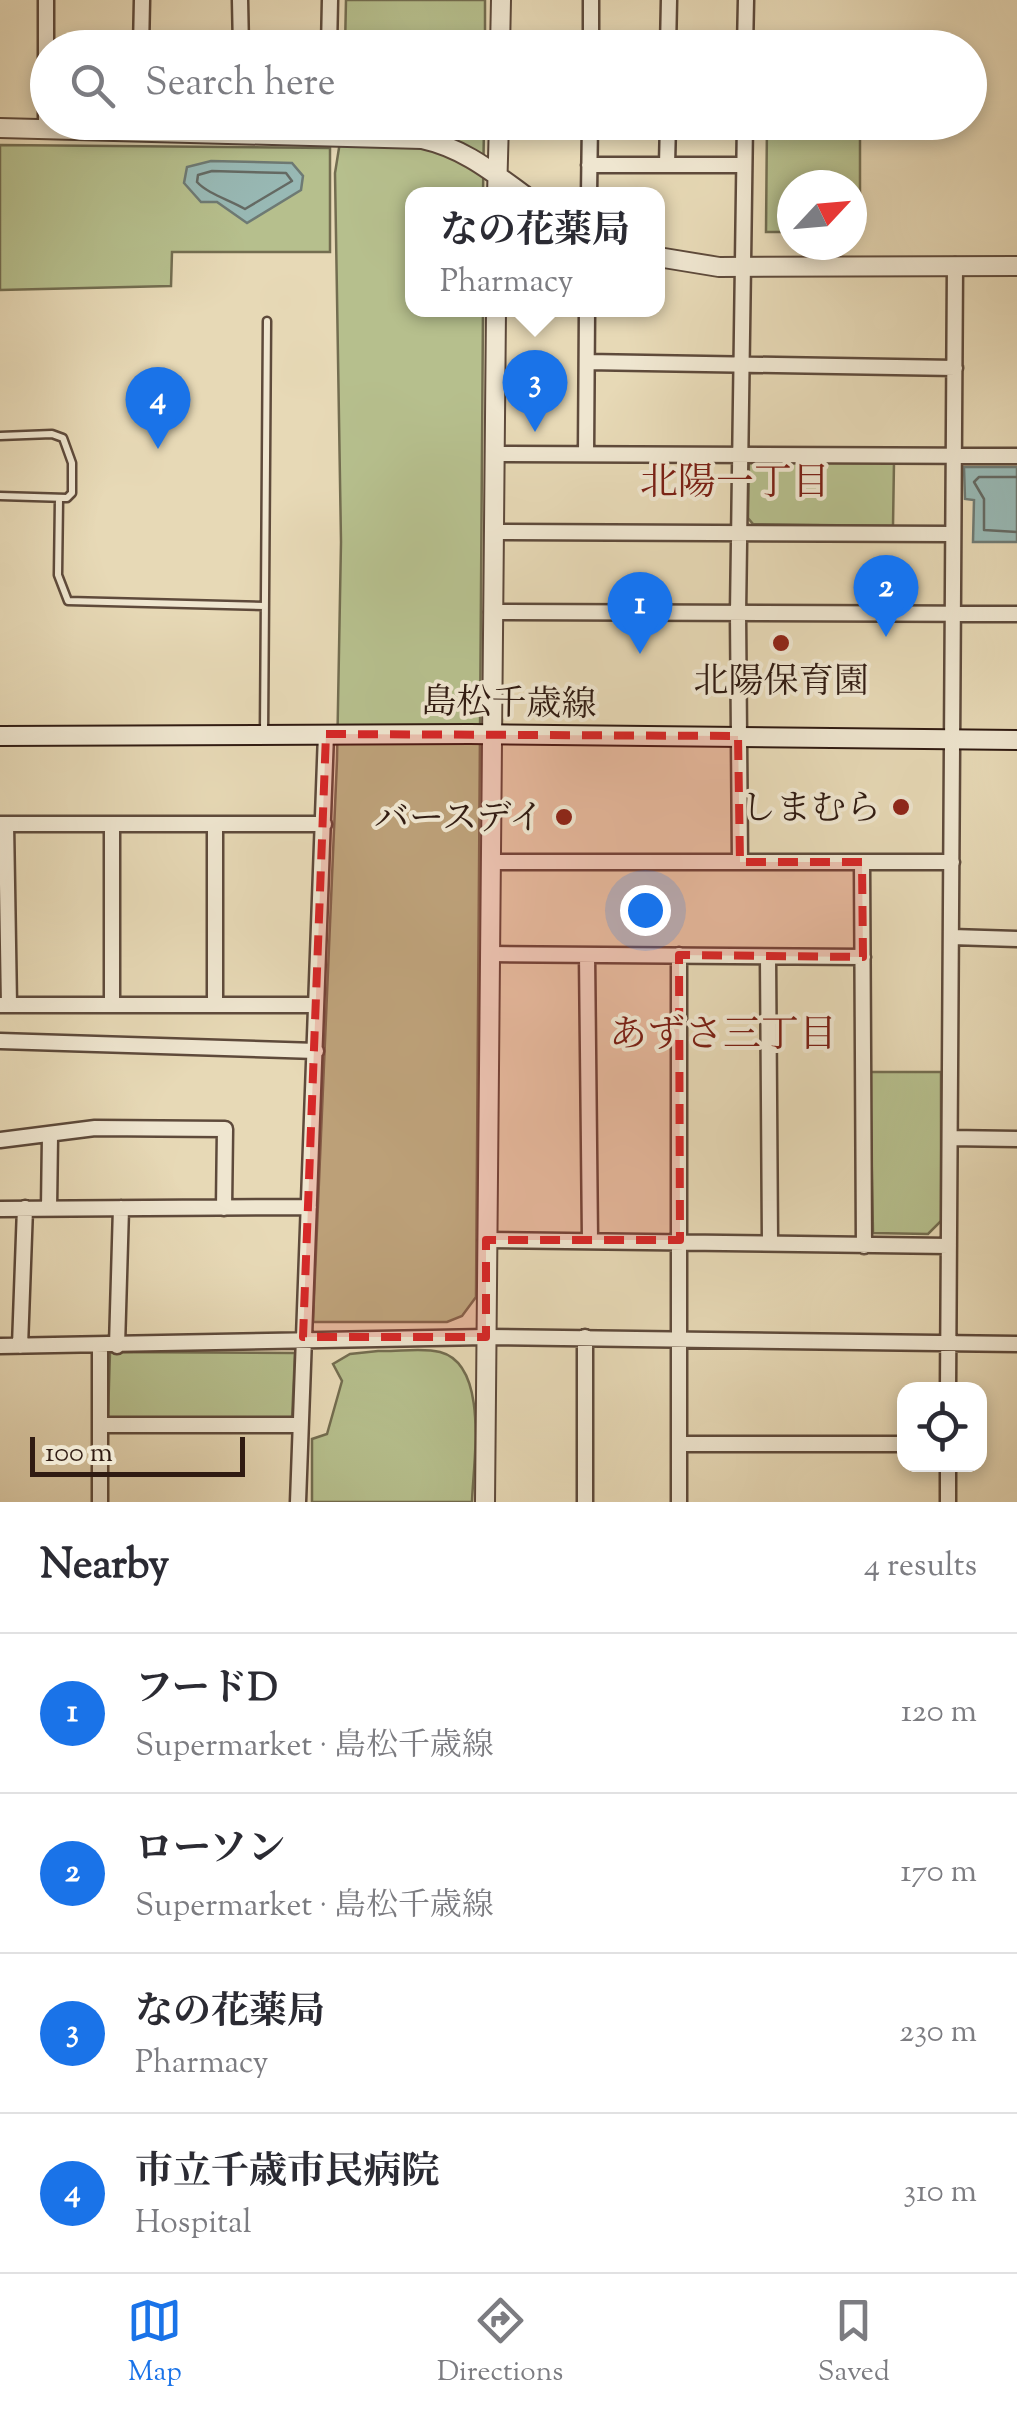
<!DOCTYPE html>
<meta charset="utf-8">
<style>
:root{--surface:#fff;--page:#f7f7f7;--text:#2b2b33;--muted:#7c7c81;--line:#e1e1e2;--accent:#1a73e8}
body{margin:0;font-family:"Sorts Mill Goudy","Noto Serif JP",serif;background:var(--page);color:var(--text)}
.controls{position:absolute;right:30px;bottom:30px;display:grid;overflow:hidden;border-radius:20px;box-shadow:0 5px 15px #0003}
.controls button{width:90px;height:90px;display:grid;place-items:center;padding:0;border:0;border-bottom:2px solid var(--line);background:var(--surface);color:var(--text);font:50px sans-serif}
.compass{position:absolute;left:777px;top:170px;width:90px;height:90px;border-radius:50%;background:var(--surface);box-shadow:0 5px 15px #0003;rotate:64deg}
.scale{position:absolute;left:30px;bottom:25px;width:215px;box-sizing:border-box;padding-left:10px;border:5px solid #301b12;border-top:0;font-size:28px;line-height:35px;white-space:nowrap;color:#301b12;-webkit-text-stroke:8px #efe6d0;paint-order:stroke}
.you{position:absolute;left:645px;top:910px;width:35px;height:35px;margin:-25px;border:8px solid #fff;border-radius:50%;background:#1a73e8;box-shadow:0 0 0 15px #1a73e833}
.badge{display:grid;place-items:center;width:65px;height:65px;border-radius:50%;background:var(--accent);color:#fff;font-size:32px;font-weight:700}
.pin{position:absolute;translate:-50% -82px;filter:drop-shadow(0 2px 5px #0008)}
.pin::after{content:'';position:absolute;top:52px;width:35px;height:30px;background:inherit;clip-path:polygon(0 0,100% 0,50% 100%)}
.popup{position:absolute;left:405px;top:187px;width:260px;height:130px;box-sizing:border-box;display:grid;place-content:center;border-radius:20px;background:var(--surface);filter:drop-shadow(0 2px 8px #0005);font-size:32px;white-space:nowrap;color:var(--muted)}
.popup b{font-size:38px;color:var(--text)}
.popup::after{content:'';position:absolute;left:50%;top:100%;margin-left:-20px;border:20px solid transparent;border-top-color:var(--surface)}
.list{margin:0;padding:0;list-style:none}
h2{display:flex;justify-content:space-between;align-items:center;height:130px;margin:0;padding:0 40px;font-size:42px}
h2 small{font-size:32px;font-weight:400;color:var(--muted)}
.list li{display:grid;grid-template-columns:65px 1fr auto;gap:30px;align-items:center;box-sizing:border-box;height:160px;padding:0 40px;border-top:2px solid var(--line)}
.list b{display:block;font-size:38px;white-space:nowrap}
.list p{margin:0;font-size:32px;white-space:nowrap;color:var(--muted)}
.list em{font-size:32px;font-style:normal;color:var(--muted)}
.icon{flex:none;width:55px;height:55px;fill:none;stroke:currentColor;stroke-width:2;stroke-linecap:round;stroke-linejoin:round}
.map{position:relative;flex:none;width:1017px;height:1502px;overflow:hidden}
.search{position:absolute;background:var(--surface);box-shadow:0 5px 15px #0003;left:30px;right:30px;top:30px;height:110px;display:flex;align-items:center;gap:25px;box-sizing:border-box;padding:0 35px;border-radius:55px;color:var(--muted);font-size:38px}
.sheet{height:770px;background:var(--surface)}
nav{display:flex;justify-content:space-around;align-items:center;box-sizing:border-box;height:140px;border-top:2px solid var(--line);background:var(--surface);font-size:28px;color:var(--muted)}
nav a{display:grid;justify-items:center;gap:5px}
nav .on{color:var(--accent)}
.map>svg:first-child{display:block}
</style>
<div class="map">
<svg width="1017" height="1502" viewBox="0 0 1017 1502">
<rect width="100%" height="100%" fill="#e7d9b6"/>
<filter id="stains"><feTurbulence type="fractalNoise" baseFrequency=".002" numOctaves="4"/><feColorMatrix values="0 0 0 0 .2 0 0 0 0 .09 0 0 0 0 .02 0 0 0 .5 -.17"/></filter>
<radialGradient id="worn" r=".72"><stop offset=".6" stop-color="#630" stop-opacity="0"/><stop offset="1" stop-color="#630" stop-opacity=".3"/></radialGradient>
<path fill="#b6bf8d" stroke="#736d50" stroke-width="2.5" d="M346 0H485V47H345Z
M343 123H484L483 194 412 195V310H483L476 1297 462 1316 447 1322H313L337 760 341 542 335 173Z
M767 123H860V234H852V185H792V232H766Z
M0 145 330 148V252H172L171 286 0 290Z
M754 457 894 462 893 526 753 524 748 518 749 463Z
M870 1072H941V1221L928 1234 873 1233Z
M378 1351C397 1352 422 1347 440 1352 490 1365 473 1464 472 1502H312V1439L327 1434 342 1381 333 1364 350 1354Z
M110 1352 295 1353 292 1419 108 1417Z"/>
<path fill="#98b9b5" stroke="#6e7a74" stroke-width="2.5" d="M211 161 292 163 303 176 301 190 247 223 217 202H201L184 183 187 167Z
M964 467H1017V542H973L974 500 965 499Z"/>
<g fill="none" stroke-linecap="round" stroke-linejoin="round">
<path stroke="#646a64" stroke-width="2.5" d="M212 171 286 173 292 181 245 209C230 200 208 194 197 182L198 175Z
M1017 477H979L974 482 984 499V530L1017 532"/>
<defs>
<path id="service" d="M0 436 52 434 63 438 72 463V493L67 498 0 496
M59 499 58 575 68 601 264 606
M264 733 267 321"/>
<path id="minor" d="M240 0 241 48
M141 48 142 0
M329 48 330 0
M591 48V0
M668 48 669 0
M745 48 746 0
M46 129V0
M589 165H744
M667 165 668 122
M589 195 590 122
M587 362 955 368
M494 454 1017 456
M586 454 587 310
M494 532 952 534
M492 612 1017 614
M0 824H324
M6 824 9 1005
M112 824V1005
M215 824V1005
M490 862H952
M740 862 738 613 745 122
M862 862 864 1246
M952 937 1017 939
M491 954 863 957
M587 955 590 1239
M768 957 770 1241
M0 1005H314
M0 1041 316 1051
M950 1138 1017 1139
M0 1140 95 1128 225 1129 224 1208
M49 1208 50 1137
M0 1209 309 1207
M486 1240 949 1246
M0 1346 486 1337 1017 1344
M20 1346 25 1208
M117 1346 121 1208
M948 1390 955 265
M100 1425H300
M679 1444H904
M100 1502V1346
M298 1502 326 734
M585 1502V1337
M679 1502V955
M948 1502V1464"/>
<path id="tertiary" d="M500 48 501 0
M0 128 422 139C463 148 491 171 524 195
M497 195 499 122
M658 257 719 267 1017 266
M485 1502 496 310"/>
<path id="secondary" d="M0 736 470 734 1017 740"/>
</defs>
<use href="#service" stroke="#5e4a3b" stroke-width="11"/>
<use href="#minor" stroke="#5e4a3b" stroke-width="19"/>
<use href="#tertiary" stroke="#5e4a3b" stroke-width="22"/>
<use href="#secondary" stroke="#301b12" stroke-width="22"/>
<use href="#service" stroke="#efe6d0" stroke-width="6"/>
<use href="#minor" stroke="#efe6d0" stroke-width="14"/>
<use href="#tertiary" stroke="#efe6d0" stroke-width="18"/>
<use href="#secondary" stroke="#efe6d0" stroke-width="18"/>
</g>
<path fill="#d62828" fill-opacity="0.2" stroke="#d62828" stroke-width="8" stroke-dasharray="20 12" stroke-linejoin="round" d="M326 734 738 736 740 862H862L863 957 679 955 680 1240H486V1337H303Z"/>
<g fill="#8f2418" stroke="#efe6d0" stroke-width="4">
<circle cx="781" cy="643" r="10"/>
<circle cx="901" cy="807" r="10"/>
<circle cx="564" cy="817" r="10"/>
</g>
<g text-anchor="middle" stroke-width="8" stroke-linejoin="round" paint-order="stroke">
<g font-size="35" fill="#301b12" stroke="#efe6d0" text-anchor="end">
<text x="781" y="692" text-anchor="middle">北陽保育園</text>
<text x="881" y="819">しまむら</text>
<text x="544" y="829">バースデイ</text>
</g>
<g font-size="35" fill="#301b12" stroke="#efe6d0">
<text transform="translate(509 702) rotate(1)" y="12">島松千歳線</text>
</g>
<g font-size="38" fill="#7a1f14" stroke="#efe6d0">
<text x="735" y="494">北陽一丁目</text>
<text x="723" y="1046">あずさ三丁目</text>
</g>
</g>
<rect width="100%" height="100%" filter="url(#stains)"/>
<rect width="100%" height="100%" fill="url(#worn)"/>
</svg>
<div class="controls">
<button><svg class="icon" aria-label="locate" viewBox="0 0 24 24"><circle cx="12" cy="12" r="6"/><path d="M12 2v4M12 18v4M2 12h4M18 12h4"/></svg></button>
</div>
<svg class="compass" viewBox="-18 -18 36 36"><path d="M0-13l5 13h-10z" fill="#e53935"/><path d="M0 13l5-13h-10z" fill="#7c7c81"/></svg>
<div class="scale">100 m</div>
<div class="you"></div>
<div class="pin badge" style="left:640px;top:654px">1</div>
<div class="pin badge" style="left:886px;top:637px">2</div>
<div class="pin badge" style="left:535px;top:432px">3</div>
<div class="popup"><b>なの花薬局</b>Pharmacy</div>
<div class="pin badge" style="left:158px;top:449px">4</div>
<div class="search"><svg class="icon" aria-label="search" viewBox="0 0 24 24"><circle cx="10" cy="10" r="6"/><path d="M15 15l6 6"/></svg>Search here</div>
</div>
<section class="sheet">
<h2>Nearby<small>4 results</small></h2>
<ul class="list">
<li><span class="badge">1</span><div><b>フードD</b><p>Supermarket · 島松千歳線</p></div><em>120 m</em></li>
<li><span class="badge">2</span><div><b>ローソン</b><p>Supermarket · 島松千歳線</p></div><em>170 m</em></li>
<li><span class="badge">3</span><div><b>なの花薬局</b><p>Pharmacy</p></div><em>230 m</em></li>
<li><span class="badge">4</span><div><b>市立千歳市民病院</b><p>Hospital</p></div><em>310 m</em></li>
</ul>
</section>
<nav>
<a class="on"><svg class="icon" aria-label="map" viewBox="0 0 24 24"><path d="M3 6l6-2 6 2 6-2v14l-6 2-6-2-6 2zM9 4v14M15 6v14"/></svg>Map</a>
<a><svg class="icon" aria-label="directions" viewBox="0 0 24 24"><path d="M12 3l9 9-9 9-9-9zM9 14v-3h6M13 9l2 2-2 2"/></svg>Directions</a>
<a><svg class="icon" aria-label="saved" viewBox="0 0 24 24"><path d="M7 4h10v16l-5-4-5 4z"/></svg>Saved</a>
</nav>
